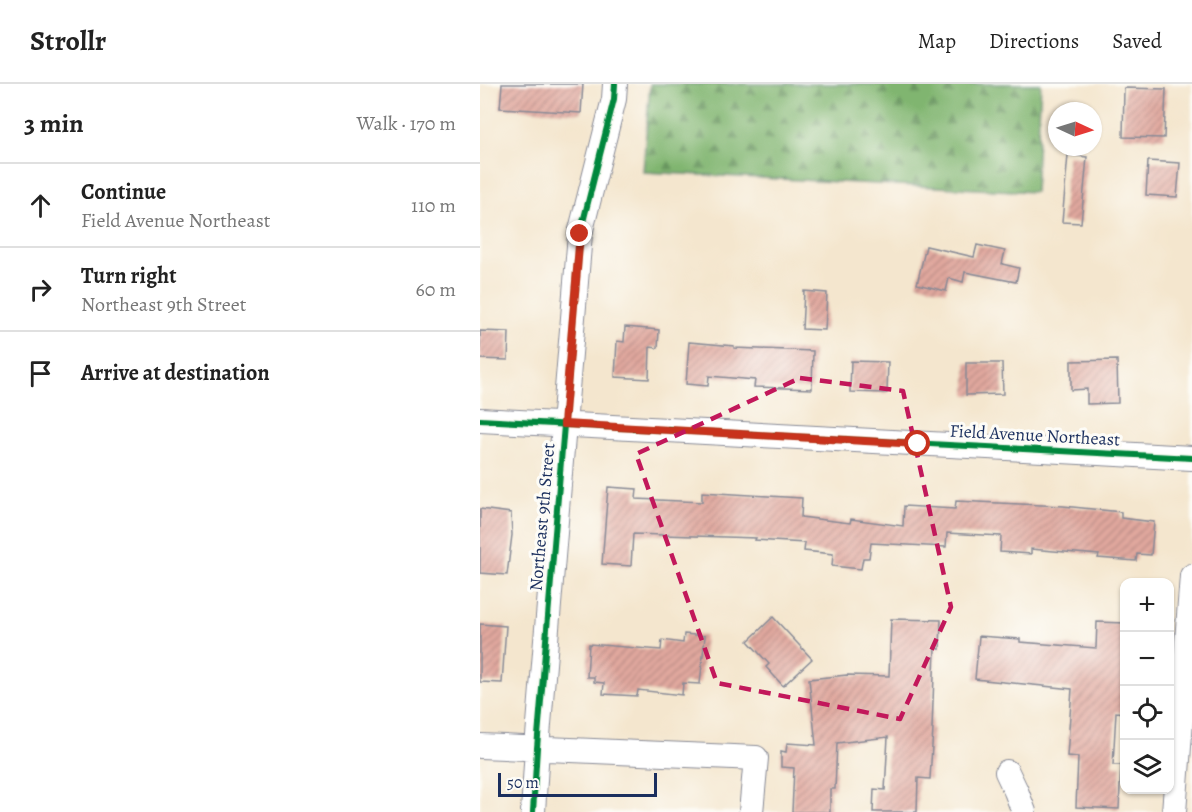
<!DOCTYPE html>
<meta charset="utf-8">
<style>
:root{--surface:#fff;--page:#f2f2f2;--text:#222;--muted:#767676;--line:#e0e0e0}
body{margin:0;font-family:Alegreya,serif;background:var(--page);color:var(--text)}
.controls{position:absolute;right:18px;bottom:18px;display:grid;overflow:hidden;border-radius:12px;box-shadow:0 2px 4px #0004}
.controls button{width:54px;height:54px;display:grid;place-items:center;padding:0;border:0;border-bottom:2px solid var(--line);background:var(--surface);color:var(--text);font:30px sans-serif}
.compass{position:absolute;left:568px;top:18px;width:54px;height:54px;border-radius:50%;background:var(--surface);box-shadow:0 2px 4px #0004;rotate:94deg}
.scale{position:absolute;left:18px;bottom:15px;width:159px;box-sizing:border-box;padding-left:6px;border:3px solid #1b2f5e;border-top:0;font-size:16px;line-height:21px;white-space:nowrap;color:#1b2f5e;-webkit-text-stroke:4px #fdfcf7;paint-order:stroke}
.stop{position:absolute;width:18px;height:18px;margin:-14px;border:4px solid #c8321e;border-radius:50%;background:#fff}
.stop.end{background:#c8321e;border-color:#fff;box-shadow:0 2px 6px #0008}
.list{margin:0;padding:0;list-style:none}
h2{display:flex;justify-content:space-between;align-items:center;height:78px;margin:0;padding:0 24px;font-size:26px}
h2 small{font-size:20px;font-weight:400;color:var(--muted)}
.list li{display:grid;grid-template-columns:39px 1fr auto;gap:18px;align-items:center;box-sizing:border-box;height:84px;padding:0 24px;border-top:2px solid var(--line)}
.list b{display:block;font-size:22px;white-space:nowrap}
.list p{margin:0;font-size:20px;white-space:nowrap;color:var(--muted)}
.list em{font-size:20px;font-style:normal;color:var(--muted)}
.icon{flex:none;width:33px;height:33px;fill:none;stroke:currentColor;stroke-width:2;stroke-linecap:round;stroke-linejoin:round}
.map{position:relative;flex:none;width:712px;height:728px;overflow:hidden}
header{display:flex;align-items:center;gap:36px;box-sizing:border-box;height:84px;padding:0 30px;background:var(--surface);border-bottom:2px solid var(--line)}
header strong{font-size:28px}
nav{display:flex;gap:33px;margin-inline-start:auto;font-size:21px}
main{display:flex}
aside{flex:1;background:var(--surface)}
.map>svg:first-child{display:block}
</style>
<header>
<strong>Strollr</strong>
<nav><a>Map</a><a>Directions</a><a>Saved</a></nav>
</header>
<main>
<aside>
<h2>3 min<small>Walk · 170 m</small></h2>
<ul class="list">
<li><svg class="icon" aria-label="ahead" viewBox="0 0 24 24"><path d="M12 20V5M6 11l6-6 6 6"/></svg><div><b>Continue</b><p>Field Avenue Northeast</p></div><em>110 m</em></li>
<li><svg class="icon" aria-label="right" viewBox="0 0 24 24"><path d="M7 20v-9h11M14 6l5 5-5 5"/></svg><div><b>Turn right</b><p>Northeast 9th Street</p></div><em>60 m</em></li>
<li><svg class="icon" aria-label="arrive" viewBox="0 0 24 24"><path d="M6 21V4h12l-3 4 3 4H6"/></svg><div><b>Arrive at destination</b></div></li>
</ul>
</aside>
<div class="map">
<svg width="712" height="728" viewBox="0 0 712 728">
<defs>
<pattern id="forest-firs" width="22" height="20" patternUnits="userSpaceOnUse" patternTransform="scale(1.5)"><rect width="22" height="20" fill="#80b570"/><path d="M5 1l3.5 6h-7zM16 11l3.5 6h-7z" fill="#68945f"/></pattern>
<pattern id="building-hatch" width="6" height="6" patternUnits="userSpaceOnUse" patternTransform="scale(1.5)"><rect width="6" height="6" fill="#e1a89e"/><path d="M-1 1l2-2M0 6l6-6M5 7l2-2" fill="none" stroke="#b68984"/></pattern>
</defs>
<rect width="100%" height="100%" fill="#fdfcf7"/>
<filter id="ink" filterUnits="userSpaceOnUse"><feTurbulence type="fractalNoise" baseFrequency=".0167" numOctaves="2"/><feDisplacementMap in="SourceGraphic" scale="12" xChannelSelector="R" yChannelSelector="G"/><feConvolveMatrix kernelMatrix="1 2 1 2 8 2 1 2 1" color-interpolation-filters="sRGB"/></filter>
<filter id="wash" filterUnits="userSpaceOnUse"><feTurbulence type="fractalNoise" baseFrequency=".008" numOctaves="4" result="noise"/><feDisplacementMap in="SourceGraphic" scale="24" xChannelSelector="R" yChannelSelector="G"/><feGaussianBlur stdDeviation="1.35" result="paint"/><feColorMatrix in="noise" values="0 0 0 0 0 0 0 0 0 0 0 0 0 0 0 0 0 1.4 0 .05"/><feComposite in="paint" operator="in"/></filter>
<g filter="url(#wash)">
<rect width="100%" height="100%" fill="#f4e6ce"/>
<path fill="url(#forest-firs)" stroke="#4e7267" stroke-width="1.5" d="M170 0H561L555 108 163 88Z"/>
<g id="blocks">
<path fill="url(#building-hatch)" d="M22 0H103L101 29 20 24Z
M644 4 686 5 684 54 643 53Z
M588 71 607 73 601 139 582 138Z
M668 77 700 79 697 113 666 111Z
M497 161 525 167 522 180 539 184 536 198 485 188 483 198 469 194 466 207 437 200 446 162 494 173Z
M324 207 347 209 345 246 322 245Z
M145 243 179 246 178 264 170 263 169 295 135 293 137 257 144 258Z
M0 247 29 248 28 276 0 275Z
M209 258 254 262V264L333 267 332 305 274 303 275 296 229 292 228 302 206 300Z
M637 276 638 319 607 320V305L591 306V277Z
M371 277 408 278 407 309 370 308Z
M486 279H522L523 310 486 311Z
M128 403 157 405 156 415 222 418V408L322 414 321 433 370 439 371 435 423 442 424 422 475 425 476 417 583 422 641 428V434L674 438 671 471 657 470 656 477 618 474 619 471 551 465V470L520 468 521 452 467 449 466 463 391 459 389 474H383L381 485 352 482 353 470 324 467 325 459 275 456 276 454 153 450 151 482 122 480Z
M0 425 31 429 32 451 27 491 0 489Z
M293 533 332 575 303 602 286 583 289 580 268 557Z
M411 535 461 536 460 565 455 564 452 645H453L450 695 438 694 437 728H393L394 705 405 706 408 653 357 659 355 705H350V728H312L314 684 301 683V667L306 668 307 659 336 661 329 595 367 591 409 592Z
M617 538 645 539V629L636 628 633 681H641L639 725 596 723 598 673 587 672 592 605 495 595 499 552 540 555V558L616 564Z
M0 540 26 542 22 599 0 598Z
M204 550 225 552 220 600 203 599 202 611 158 606 157 612 123 610 124 599 114 598V593H107L109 560 181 566 182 556 203 559Z"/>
</g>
</g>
<g filter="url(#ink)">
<use href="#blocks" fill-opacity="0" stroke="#888a96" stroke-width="1.5"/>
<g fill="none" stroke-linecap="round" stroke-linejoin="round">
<defs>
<path id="minor" d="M0 336 712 374
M0 662 276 674 271 728
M527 688 536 707 544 728
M53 728 57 664 100 150 134 15 135 0
M694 728 712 492"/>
</defs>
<use href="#minor" stroke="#888a96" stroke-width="26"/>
<use href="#minor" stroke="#fff" stroke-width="24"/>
<defs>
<path id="cycleway" d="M0 336 712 374
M53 728 57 664 100 150 134 15 135 0"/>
</defs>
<use href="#cycleway" stroke="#fdfcf7" stroke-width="10"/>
<use href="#cycleway" stroke="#00873e" stroke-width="6"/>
</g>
</g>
<g fill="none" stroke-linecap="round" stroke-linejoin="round" filter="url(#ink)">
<path stroke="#c8321e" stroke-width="8" d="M100 150 84 340 438 360"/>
</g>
<path fill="none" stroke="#c2185b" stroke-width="4.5" stroke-dasharray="12 8" stroke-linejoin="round" d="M320 294 423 307 471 523 420 635 237 599 156 370Z"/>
<g text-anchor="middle" stroke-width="6" stroke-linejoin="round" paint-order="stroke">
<g font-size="18" fill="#1b2f5e" stroke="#fdfcf7">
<text transform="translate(555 351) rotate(3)" y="6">Field Avenue Northeast</text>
<text transform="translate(62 433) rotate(-85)" y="6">Northeast 9th Street</text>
</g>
</g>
</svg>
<div class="controls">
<button>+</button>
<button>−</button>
<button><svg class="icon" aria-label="locate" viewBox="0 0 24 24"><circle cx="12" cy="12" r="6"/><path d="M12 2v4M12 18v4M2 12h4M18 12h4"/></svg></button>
<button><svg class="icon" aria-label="layers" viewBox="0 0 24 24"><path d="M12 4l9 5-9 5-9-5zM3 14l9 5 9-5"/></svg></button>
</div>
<svg class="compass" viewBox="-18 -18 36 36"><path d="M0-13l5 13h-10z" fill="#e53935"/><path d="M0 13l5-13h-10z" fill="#767676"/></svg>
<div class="scale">50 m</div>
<div class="stop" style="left:438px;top:360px"></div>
<div class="stop end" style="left:100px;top:150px"></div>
</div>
</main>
